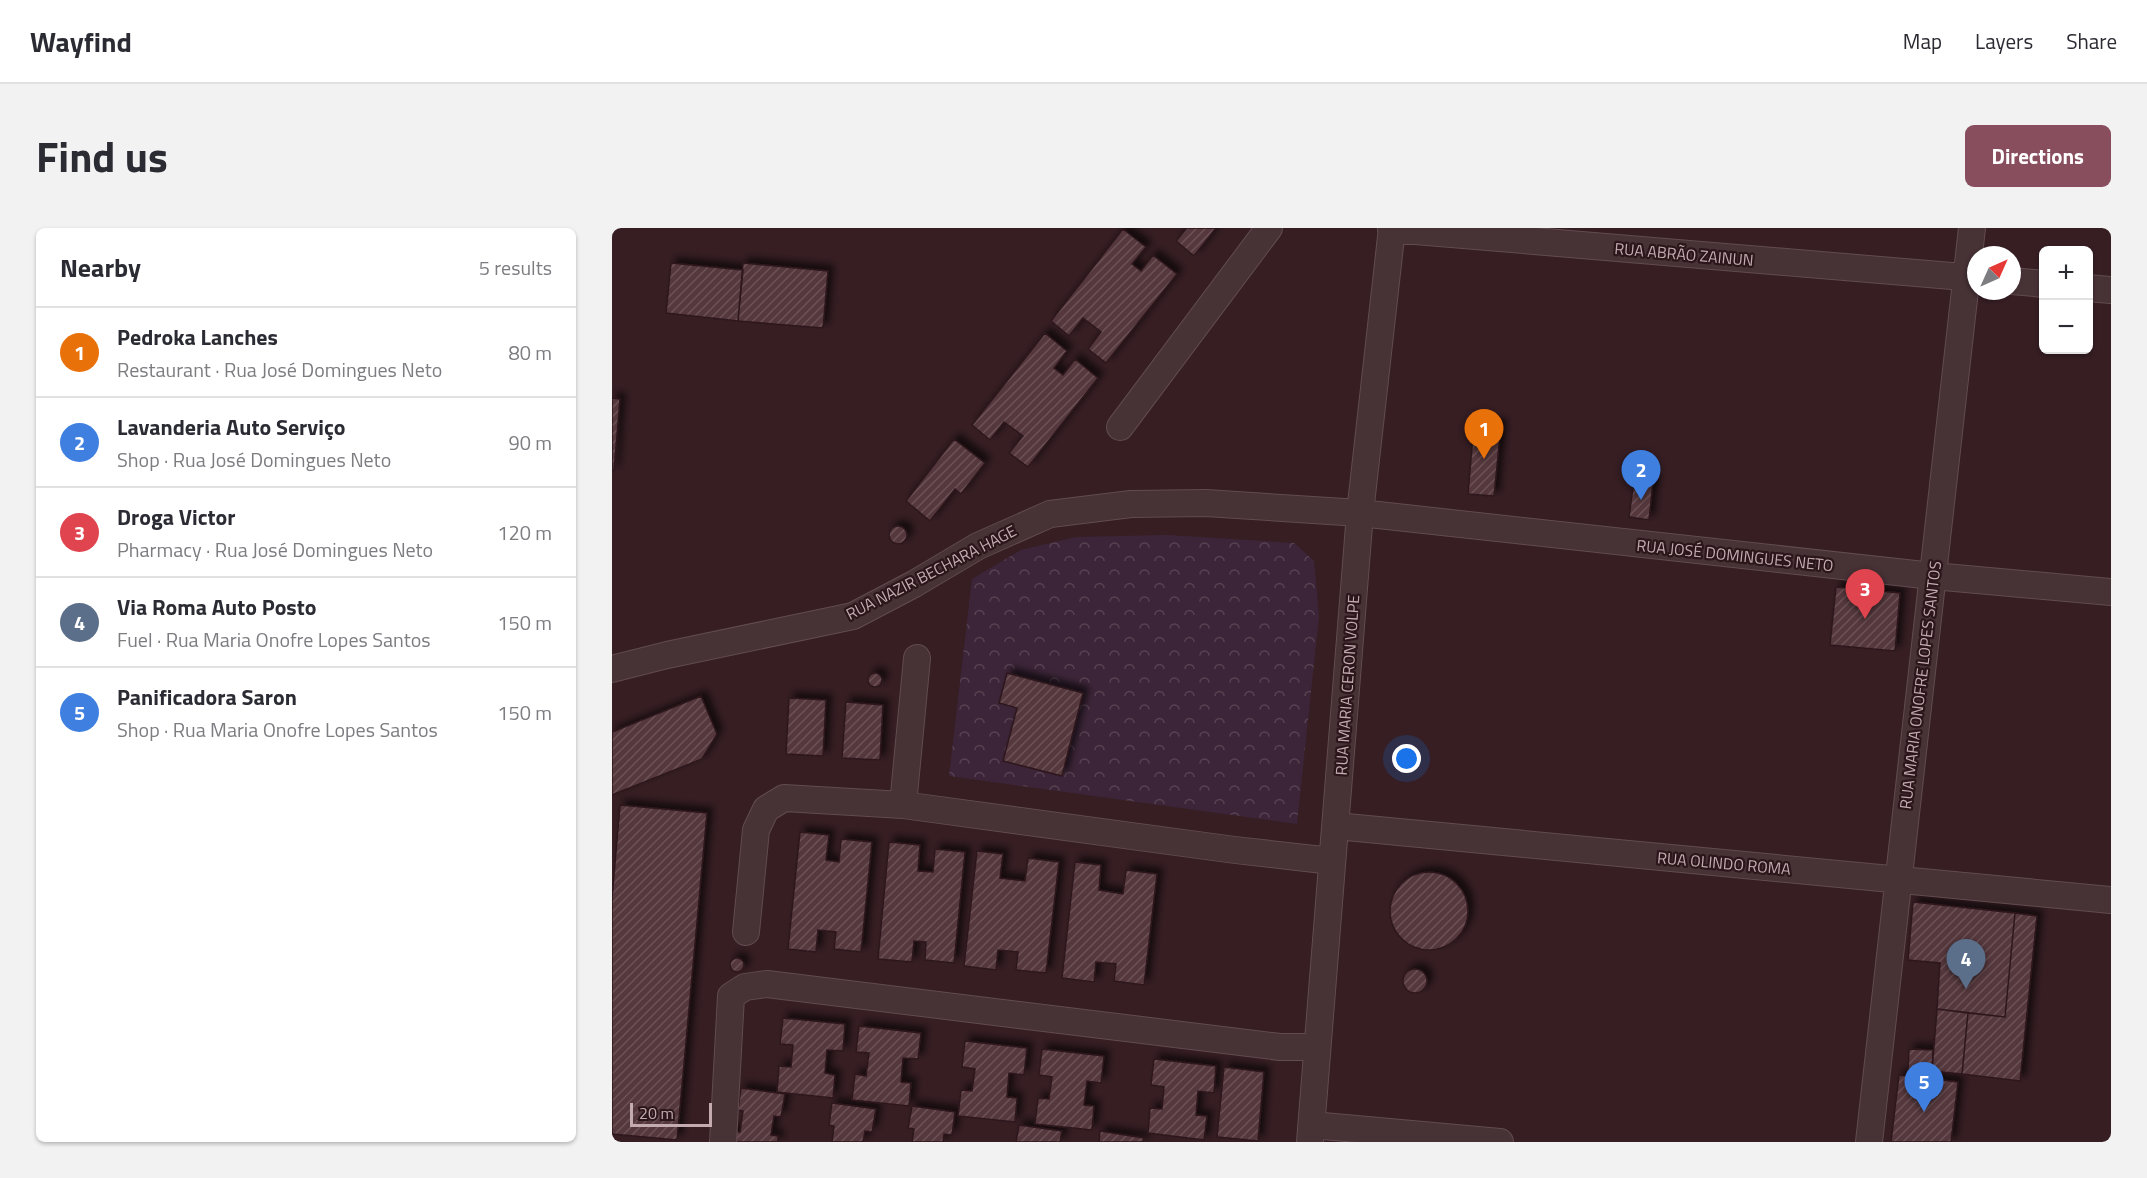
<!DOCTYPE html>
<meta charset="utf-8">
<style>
:root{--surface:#fff;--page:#f2f2f3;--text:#2b2b33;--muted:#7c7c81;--line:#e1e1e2;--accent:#894e5d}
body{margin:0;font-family:"Titillium Web",sans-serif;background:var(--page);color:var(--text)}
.controls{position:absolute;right:18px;top:18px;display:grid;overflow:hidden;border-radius:9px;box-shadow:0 2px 4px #0004}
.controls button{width:54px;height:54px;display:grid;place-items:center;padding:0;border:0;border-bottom:2px solid var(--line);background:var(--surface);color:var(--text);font:30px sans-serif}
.compass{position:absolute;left:1355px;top:18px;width:54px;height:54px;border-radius:50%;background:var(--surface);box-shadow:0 2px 4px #0004;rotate:45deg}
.scale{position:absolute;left:18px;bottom:15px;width:82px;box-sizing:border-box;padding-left:6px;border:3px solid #c4abb0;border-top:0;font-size:16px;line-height:21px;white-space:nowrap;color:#c4abb0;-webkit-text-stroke:4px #2b171b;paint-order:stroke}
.you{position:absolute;left:795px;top:531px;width:21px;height:21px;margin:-15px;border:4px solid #fff;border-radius:50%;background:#1a73e8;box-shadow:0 0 0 9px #1a73e833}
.badge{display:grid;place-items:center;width:39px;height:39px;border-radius:50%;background:var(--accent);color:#fff;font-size:20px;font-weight:700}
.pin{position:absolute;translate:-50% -50px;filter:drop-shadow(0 2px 3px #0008)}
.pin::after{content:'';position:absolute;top:32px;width:21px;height:18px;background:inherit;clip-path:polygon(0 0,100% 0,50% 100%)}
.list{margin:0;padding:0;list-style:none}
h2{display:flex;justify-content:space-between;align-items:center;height:78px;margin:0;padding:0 24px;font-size:26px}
h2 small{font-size:20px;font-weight:400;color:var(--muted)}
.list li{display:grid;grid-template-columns:39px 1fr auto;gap:18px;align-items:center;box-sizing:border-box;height:90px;padding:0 24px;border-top:2px solid var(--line)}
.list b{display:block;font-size:22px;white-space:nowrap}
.list p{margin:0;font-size:20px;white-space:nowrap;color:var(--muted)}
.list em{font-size:20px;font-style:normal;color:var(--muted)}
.map{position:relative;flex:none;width:1499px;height:914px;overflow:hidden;border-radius:9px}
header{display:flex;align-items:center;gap:36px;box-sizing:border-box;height:84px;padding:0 30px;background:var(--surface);border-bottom:2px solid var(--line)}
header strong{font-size:28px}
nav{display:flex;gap:33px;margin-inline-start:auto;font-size:21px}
.intro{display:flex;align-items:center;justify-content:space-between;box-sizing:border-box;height:144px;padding:0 36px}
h1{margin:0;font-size:42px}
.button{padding:15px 27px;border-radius:9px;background:var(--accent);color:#fff;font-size:21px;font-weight:700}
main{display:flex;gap:36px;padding:0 36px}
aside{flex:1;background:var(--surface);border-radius:9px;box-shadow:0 2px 4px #0004}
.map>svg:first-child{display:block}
</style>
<header>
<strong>Wayfind</strong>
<nav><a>Map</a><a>Layers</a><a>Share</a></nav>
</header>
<div class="intro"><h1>Find us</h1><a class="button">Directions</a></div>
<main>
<aside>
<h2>Nearby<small>5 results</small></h2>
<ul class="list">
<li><span class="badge" style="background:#e8710a">1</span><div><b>Pedroka Lanches</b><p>Restaurant · Rua José Domingues Neto</p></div><em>80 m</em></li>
<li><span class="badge" style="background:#3f7fe0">2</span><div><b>Lavanderia Auto Serviço</b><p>Shop · Rua José Domingues Neto</p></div><em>90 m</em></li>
<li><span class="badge" style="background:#e0444e">3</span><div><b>Droga Victor</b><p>Pharmacy · Rua José Domingues Neto</p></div><em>120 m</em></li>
<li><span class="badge" style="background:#5c6f8a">4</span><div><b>Via Roma Auto Posto</b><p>Fuel · Rua Maria Onofre Lopes Santos</p></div><em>150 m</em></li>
<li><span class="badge" style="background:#3f7fe0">5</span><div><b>Panificadora Saron</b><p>Shop · Rua Maria Onofre Lopes Santos</p></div><em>150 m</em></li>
</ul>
</aside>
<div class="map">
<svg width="1499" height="914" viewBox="0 0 1499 914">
<defs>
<pattern id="forest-crowns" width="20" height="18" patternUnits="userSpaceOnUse" patternTransform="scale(1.5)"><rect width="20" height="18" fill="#3c2538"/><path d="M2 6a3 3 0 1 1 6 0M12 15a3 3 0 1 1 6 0" fill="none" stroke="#574252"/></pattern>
<pattern id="building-hatch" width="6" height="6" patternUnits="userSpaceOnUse" patternTransform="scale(1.5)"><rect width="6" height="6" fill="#55373d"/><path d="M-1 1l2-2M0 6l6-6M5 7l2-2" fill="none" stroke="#6c5156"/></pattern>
<filter id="shadow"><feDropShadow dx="5.5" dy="-5.5" stdDeviation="3" flood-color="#0009"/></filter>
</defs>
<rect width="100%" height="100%" fill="#361e23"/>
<path fill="url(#forest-crowns)" d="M555 307 682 315 702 333 707 388 685 596 337 548 360 351 409 322 464 309Z"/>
<path fill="url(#building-hatch)" stroke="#2d191d" stroke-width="1.5" filter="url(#shadow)" d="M575 0H604L582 28 564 13Z
M511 1 534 19 520 36 529 43 541 27 565 46 494 135 476 121 489 104 471 90 457 108 439 93Z
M59 35 131 42 126 93 54 85Z
M131 35 216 43 211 100 126 93Z
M433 105 455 123 442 140 451 147 463 131 486 150 416 239 397 225 411 208 392 194 378 212 360 197Z
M0 170 8 171 2 243 0 242Z
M862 195 889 197 882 268 856 266Z
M342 211 373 235 349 266 343 261 318 293 294 273Z
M1022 252 1041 254 1037 292 1017 289Z
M277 307a9 9 0 1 1 18 0a9 9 0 1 1-18 0Z
M1224 359 1288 365 1283 423 1218 417Z
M256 452a7 7 0 1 1 14 0a7 7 0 1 1-14 0Z
M395 445 471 465 450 548 391 533 405 480 387 475Z
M89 468 105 506 90 531 0 567V504Z
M177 470 214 472 211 528 174 526Z
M234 474 271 477 268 532 230 530Z
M8 577 95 585 65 912 0 906V670Z
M188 604 217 607 214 632 227 634 229 611 260 614 249 724 222 721 224 704 206 702 204 724 176 721Z
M277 614 308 617 306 643 321 644 323 621 353 624 342 735 313 732 314 714 302 713 300 734 266 731Z
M365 623 391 626 388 650 413 653 416 630 447 634 434 745 404 742 406 724 386 722 384 742 352 738Z
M463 634 489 637 487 662 511 666 514 642 545 646 532 757 502 753 504 736 484 734 482 754 450 750Z
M778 683a39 39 0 1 1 78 0a39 39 0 1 1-78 0Z
M1301 674 1403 685 1393 789 1325 781 1328 735 1296 732Z
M1403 685 1425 688 1408 853 1350 846 1356 785 1393 789Z
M118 737a7 7 0 1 1 14 0a7 7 0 1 1-14 0Z
M791 753a12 12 0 1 1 24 0a12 12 0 1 1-24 0Z
M1325 781 1356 785 1350 846 1320 843Z
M171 790 233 796 231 823 215 822 213 845 223 847 221 870 165 864 167 838 179 839 181 817 168 816Z
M247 798 309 805 306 831 291 830 289 854 299 855 297 878 240 872 243 846 254 848 257 825 244 824Z
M353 813 415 820 412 847 397 845 395 869 405 870 403 894 346 888 349 862 360 863 363 841 350 839Z
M430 821 492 828 489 855 475 853 472 877 482 878 480 902 423 896 426 870 437 871 440 849 427 847Z
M1297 821 1321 822 1320 843 1296 842Z
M542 831 604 838 602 865 586 863 584 887 595 888 592 912 536 905 538 880 550 881 552 859 539 857Z
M612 839 652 844 646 913 605 909Z
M1287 847 1346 854 1339 914H1279Z
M129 860 173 866 169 889 162 888 159 907 166 908V914H116L118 902 128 904 131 883 126 882Z
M220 875 264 881 260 904 253 903 251 914H220L222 898 217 897Z
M300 878 343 884 340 907 332 906 331 914H300L302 901 296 900Z
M407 897 450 903 448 914H404Z
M488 903 532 910 531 914H487Z"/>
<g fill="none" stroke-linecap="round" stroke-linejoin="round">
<defs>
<path id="minor" d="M779 1 1364 50
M1400 53 1432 56
M1476 60 1499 62
M508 199 657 0
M0 441 55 427 241 388 302 356 366 318 438 286 519 276 594 275 748 285 1321 348 1499 364
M291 577 305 430
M724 598 1499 672
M134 704 144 602 154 581 172 570 291 577 623 622 720 633
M700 897 888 914
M111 914 119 768 133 759 155 756 668 819H705
M698 914 748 285 780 0
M1257 914 1360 0"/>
</defs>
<use href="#minor" stroke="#624c50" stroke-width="28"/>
<use href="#minor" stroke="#473236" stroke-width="26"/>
</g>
<g text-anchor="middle" stroke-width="4.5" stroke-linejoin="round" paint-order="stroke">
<g font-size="16" fill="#c4abb0" stroke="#2b171b">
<text transform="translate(1072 26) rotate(5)" y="6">RUA ABRÃO ZAINUN</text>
<text transform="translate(1123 327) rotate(6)" y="6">RUA JOSÉ DOMINGUES NETO</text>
<text transform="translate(319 344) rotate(-27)" y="6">RUA NAZIR BECHARA HAGE</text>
<text transform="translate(735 457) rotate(-86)" y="6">RUA MARIA CERON VOLPE</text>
<text transform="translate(1308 457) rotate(-83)" y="6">RUA MARIA ONOFRE LOPES SANTOS</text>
<text transform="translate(1112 635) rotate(5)" y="6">RUA OLINDO ROMA</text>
</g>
</g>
</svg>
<div class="controls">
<button>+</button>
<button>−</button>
</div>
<svg class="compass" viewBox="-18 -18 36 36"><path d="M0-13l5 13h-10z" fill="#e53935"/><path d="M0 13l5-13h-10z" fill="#7c7c81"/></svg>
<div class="scale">20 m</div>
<div class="you"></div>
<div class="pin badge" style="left:872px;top:231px;background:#e8710a">1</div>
<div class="pin badge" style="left:1029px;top:272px;background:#3f7fe0">2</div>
<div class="pin badge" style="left:1253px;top:391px;background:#e0444e">3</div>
<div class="pin badge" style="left:1354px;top:761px;background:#5c6f8a">4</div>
<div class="pin badge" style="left:1312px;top:884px;background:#3f7fe0">5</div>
</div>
</main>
